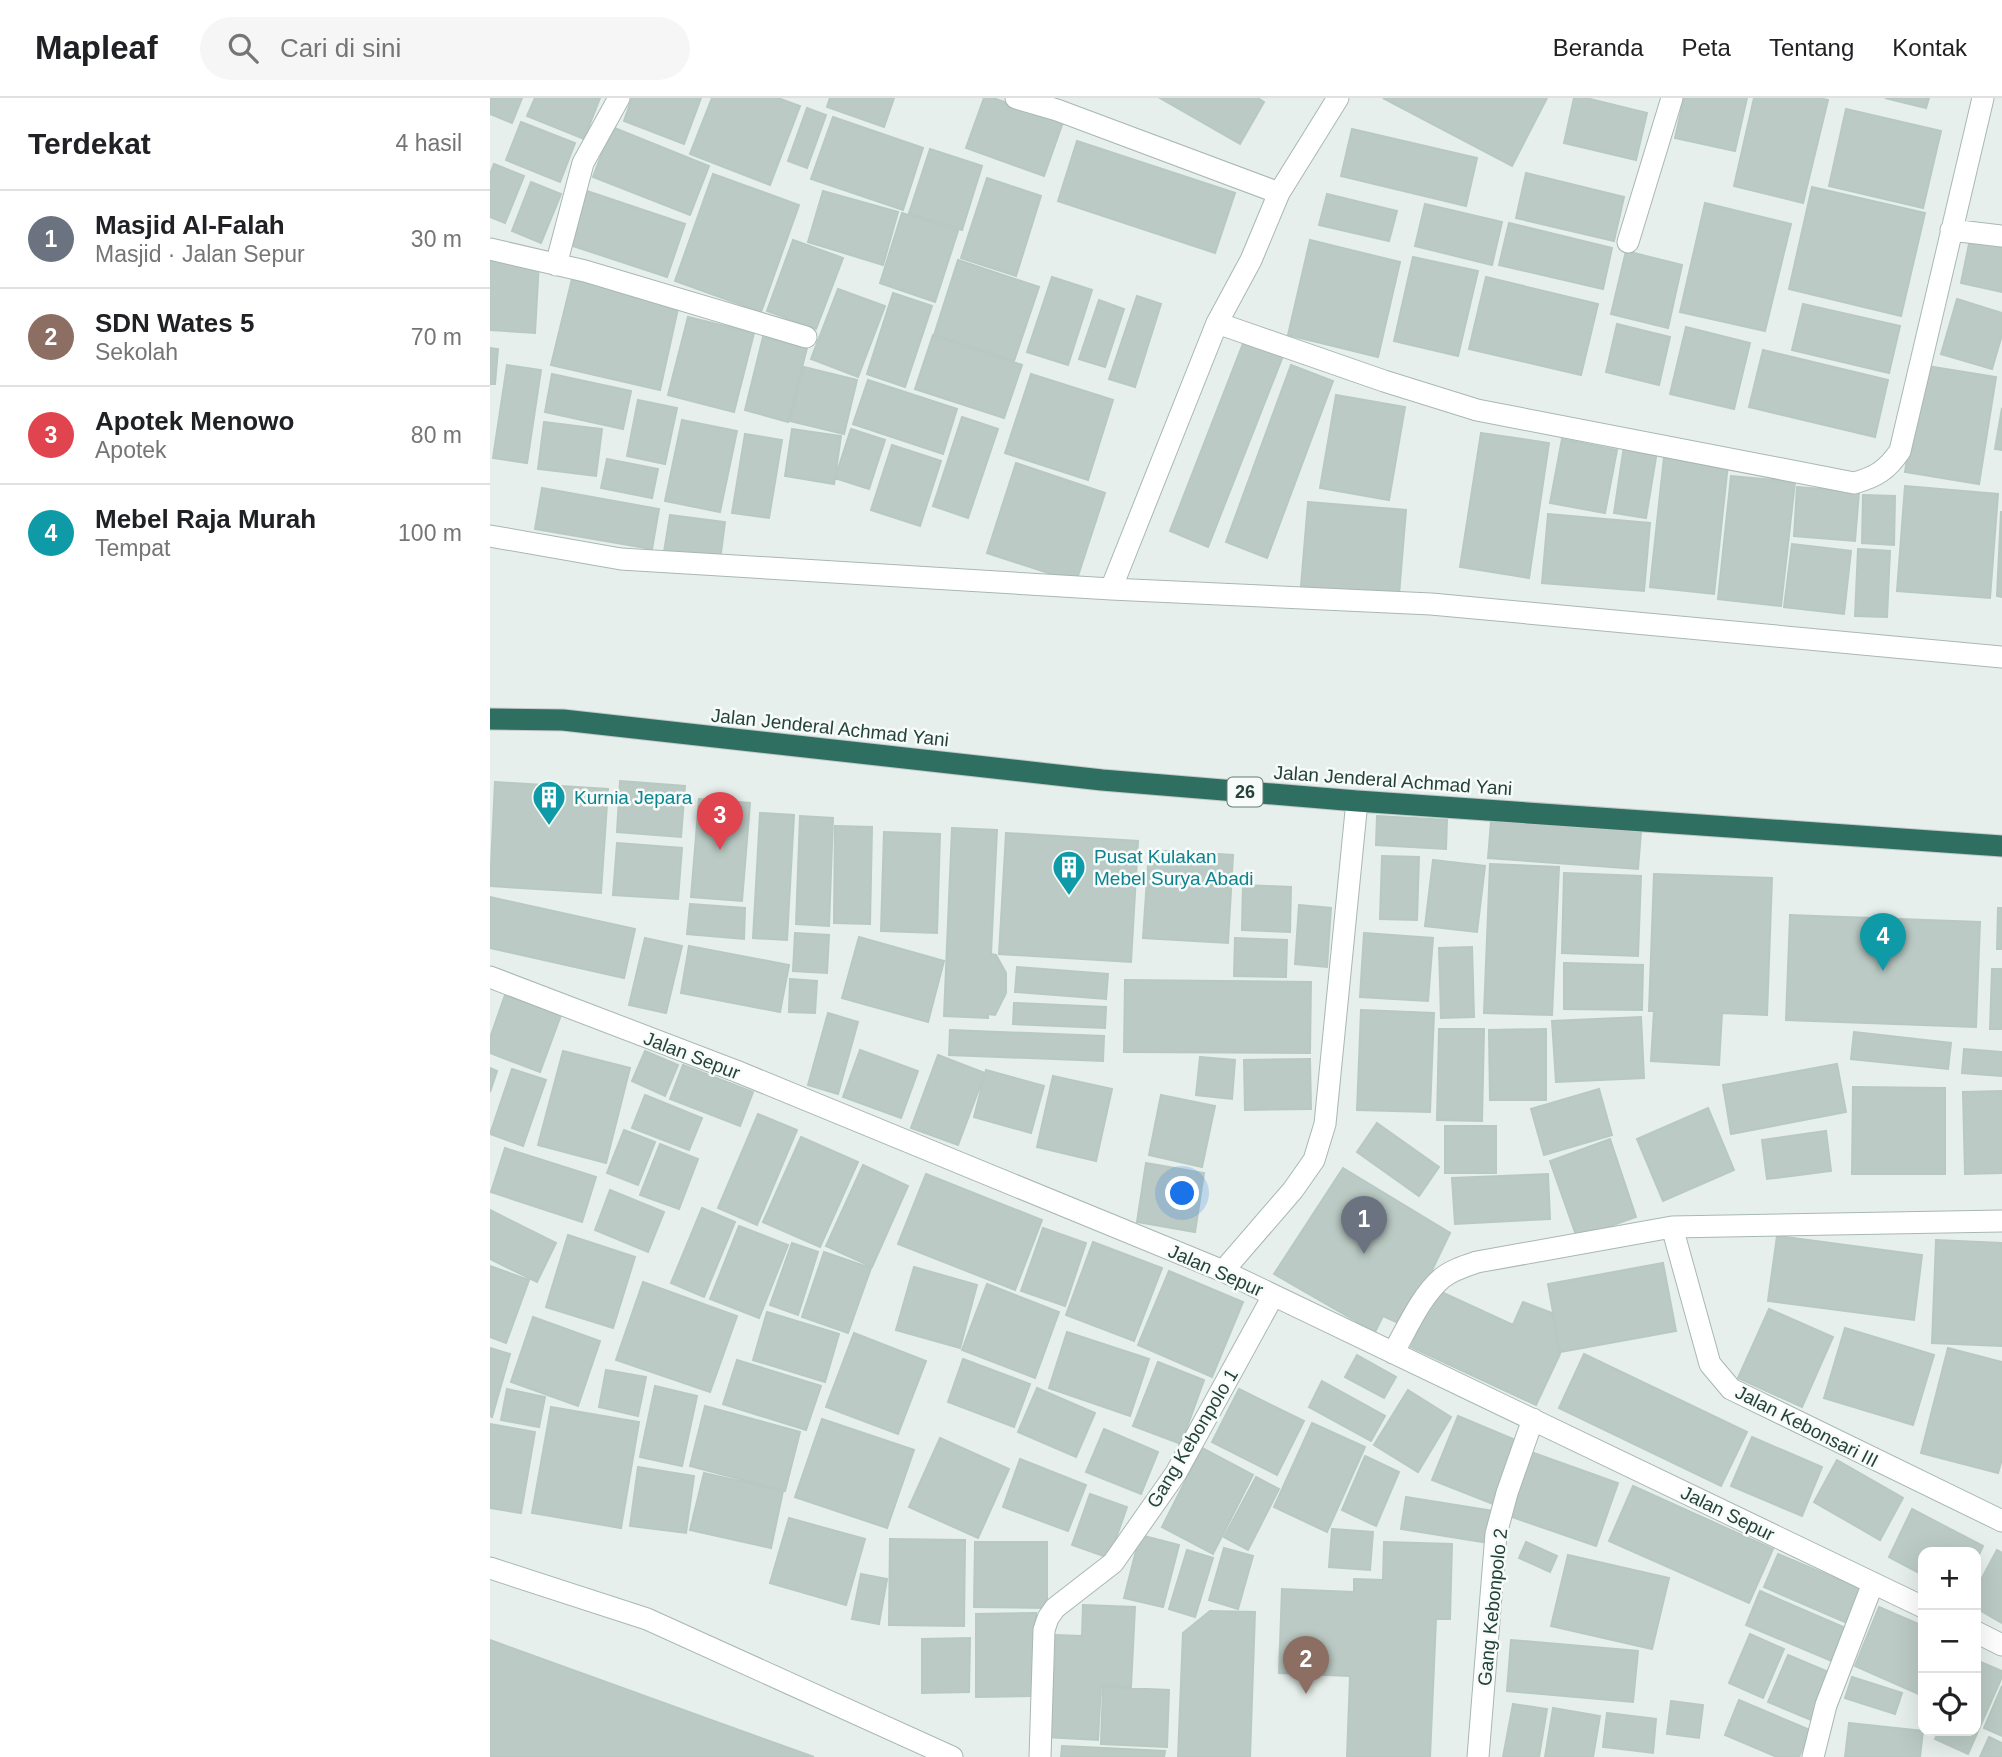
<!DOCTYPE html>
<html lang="id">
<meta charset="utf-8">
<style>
:root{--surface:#fff;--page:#f6f6f6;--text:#202124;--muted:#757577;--line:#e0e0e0;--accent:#7f4e3f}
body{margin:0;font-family:Helvetica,sans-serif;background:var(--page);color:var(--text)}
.controls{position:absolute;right:21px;bottom:21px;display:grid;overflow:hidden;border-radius:14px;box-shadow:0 7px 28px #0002}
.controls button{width:63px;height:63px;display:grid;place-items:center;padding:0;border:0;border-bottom:2px solid var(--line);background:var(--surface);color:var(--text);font:35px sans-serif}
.you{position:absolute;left:693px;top:1096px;width:24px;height:24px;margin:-18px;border:5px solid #fff;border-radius:50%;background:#1a73e8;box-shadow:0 0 0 10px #1a73e833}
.badge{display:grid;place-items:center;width:46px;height:46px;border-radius:50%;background:var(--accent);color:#fff;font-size:23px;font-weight:700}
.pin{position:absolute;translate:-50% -58px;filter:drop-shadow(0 2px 4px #0008)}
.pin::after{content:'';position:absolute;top:37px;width:24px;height:21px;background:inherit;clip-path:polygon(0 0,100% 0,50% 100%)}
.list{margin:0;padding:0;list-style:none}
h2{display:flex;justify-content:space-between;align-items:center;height:91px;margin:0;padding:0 28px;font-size:30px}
h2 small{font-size:23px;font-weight:400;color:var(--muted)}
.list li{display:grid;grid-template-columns:46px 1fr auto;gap:21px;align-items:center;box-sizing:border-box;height:98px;padding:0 28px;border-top:2px solid var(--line)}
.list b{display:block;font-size:26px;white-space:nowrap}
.list p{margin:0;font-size:23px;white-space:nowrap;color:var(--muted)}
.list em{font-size:23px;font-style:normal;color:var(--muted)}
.icon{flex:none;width:38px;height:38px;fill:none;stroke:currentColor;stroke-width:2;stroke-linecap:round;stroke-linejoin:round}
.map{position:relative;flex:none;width:1512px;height:1659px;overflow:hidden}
header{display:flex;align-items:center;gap:42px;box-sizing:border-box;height:98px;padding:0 35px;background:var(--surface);border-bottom:2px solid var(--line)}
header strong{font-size:33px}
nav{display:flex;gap:38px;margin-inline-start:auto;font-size:24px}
.search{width:490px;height:63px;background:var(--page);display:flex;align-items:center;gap:18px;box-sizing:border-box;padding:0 24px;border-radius:38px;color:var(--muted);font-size:26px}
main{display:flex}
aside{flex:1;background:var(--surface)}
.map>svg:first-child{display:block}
</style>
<header>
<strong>Mapleaf</strong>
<div class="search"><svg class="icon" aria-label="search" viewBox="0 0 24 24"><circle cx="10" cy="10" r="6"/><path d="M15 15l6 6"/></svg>Cari di sini</div>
<nav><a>Beranda</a><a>Peta</a><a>Tentang</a><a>Kontak</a></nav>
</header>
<main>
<aside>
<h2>Terdekat<small>4 hasil</small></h2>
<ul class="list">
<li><span class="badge" style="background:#6b7280">1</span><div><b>Masjid Al-Falah</b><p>Masjid · Jalan Sepur</p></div><em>30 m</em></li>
<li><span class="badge" style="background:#8d6e63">2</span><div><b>SDN Wates 5</b><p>Sekolah</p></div><em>70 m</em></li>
<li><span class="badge" style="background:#e0444e">3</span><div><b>Apotek Menowo</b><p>Apotek</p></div><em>80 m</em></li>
<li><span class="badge" style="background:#0f9aa8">4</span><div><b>Mebel Raja Murah</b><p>Tempat</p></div><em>100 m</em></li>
</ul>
</aside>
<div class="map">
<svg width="1512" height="1659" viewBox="0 0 1512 1659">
<rect width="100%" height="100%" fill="#e6efeb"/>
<path fill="#bbcac4" stroke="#b8c9c2" stroke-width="2" d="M0 0H32L22 25 0 16Z
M45 0H110L94 41 37 18Z
M142 0H211L194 46 134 23Z
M222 0H288L310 8 280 87 200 56Z
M340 0H404L394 29 337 9Z
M494 0H503L573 24 554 78 476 50Z
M670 0H768L774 4 750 46Z
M893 0H1057L1022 68Z
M1084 0H1096L1157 15 1146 62 1074 45Z
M1194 0H1257L1245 53 1185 40Z
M1264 0H1329L1338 2 1313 105 1244 88Z
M1395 0H1439L1436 10Z
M317 10 336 17 317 70 298 63Z
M1356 11 1451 33 1433 110 1339 88Z
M343 19 433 50 413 112 321 81Z
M31 24 85 45 70 84 16 62Z
M122 29 219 68 200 117 103 79Z
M862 31 987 60 976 108 851 78Z
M587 43 745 95 725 155 568 103Z
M440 51 492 68 472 132 419 115Z
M4 66 34 78 15 125 0 119V76Z
M1036 75 1134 99 1124 143 1026 120Z
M223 76 309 107 271 214 185 183Z
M497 80 551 98 526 178 471 160Z
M41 84 71 96 51 145 22 133Z
M1322 89 1435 115 1411 218 1299 191Z
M94 92 195 126 177 179 77 146Z
M333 93 408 114 393 167 318 144Z
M837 96 907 113 899 143 829 127Z
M1215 105 1301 126 1275 233 1190 214Z
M935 106 1012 124 1002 167 925 148Z
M412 115 468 133 445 204 390 185Z
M1019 125 1122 150 1113 191 1009 167Z
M1481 136 1512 143V194L1471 185Z
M303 142 353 160 326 231 277 213Z
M820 142 910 164 888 259 798 237Z
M1136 153 1192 167 1178 230 1121 216Z
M923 159 988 173 968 258 904 243Z
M0 160 49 164 45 235 0 232Z
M468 162 549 189 524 263 444 237Z
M562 179 602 192 578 267 537 254Z
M996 179 1108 206 1091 277 979 251Z
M82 181 189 206 170 292 61 267Z
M348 191 395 208 368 279 321 261Z
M403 195 442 208 415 289 377 276Z
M647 198 671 206 645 289 619 281Z
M1467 201 1512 215V237L1502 271 1451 256Z
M609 202 634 211 615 269 589 261Z
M1313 206 1410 228 1399 275 1302 252Z
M198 219 264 235 244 314 178 297Z
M1127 226 1180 239 1169 287 1116 274Z
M1196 229 1260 245 1244 311 1180 296Z
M443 237 532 267 514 320 425 291Z
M273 239 317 250 298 324 255 312Z
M754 243 793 258 718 449 680 433Z
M0 250 8 251 5 286H0Z
M1273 252 1398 282 1385 339 1259 309Z
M17 267 51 272 37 365 3 360Z
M801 267 843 283 777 460 736 444Z
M1431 267 1506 279 1489 386 1415 374Z
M314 269 367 282 354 336 300 323Z
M62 276 141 293 133 331 55 314Z
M541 276 623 302 598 382 515 355Z
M378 282 467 311 453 356 363 326Z
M846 297 915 309 899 402 830 390Z
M148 302 187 310 175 366 137 358Z
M1512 310V352L1505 351Z
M472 319 508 331 478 420 443 408Z
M192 322 247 333 230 414 175 403Z
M54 324 112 331 106 378 48 371Z
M302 331 351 338 344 386 295 378Z
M361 331 395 342 379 391 345 380Z
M991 335 1059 345 1039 480 970 469Z
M255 336 292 342 279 420 242 415Z
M1072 341 1127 352 1115 415 1060 405Z
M402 347 451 363 430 428 381 412Z
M1134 348 1167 353 1156 420 1124 415Z
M1174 359 1238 366 1224 496 1160 489Z
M117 361 168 371 162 400 111 390Z
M526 365 615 395 586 484 497 455Z
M1241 378 1305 384 1291 508 1228 501Z
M1415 388 1508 396 1500 500 1407 493Z
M1307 389 1369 394 1365 443 1304 438Z
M52 390 169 411 162 451 45 431Z
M1373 397 1405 398 1404 447 1372 445Z
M818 404 916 412 909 497 811 488Z
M1511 414H1512V499L1507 498Z
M1058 416 1160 425 1154 493 1052 485Z
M180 417 235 424 230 462 174 454Z
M1302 446 1361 453 1354 516 1294 509Z
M1368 451 1400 453 1397 519 1365 518Z
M130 683 195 688 191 739 127 734Z
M5 684 118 691 111 795 0 788Z
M209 701 260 705 252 803 201 799Z
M270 715 304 717 297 842 263 840Z
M310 718 343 720 339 828 306 826Z
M887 718 957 722 956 751 886 747Z
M1001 724 1151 734 1148 771 998 760Z
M345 728 382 729 380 826 344 825Z
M462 730 507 732 501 856 506 857 516 875V895L505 917 498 916V920L454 918Z
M394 734 450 736 447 835 391 833Z
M516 735 648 743 641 864 509 856Z
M127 745 192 750 188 801 123 797Z
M659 752 743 757 738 845 653 840Z
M892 758 929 759 927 822 890 821Z
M943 762 995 768 987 834 935 828Z
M1000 766 1069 769 1062 917 994 915Z
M1074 775 1151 778 1148 858 1072 855Z
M1164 776 1282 780 1277 917 1232 915 1229 967 1161 963 1164 913H1159Z
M753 787 801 789 800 834 752 832Z
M0 799 145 831 134 880 0 850Z
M200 806 255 810 254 841 197 836Z
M809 807 841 810 837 869 805 866Z
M1508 810H1512V851H1507Z
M1300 817 1490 824 1486 929 1296 922Z
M305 835 339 837 337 875 303 873Z
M874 835 943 840 938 903 870 899Z
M369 839 454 863 438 924 352 900Z
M155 840 192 848 176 915 139 907Z
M745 840 797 842 796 879 744 878Z
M199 848 299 867 290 914 191 895Z
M982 849 984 919 951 920 949 850Z
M1074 865 1153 867 1152 912 1074 911Z
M527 869 618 876 616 901 525 894Z
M1502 871H1512V931H1500Z
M300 881 327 883 325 915 299 914Z
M635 882 821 884 820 955 634 954Z
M15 897 71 917 50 974 0 955V940Z
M524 905 616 909 615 930 523 926Z
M871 912 944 915 940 1014 867 1012Z
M338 915 368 924 348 996 318 987Z
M1151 919 1154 980 1066 984 1062 923Z
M949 931H994L992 1023 947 1022Z
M1056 931V1002H1000L999 932Z
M460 932 614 938 613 963 459 957Z
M1364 934 1461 945 1458 971 1361 961Z
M1474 951 1512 954V978L1472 975Z
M370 952 428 973 411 1020 353 999Z
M73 953 140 970 116 1065 48 1047Z
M155 953 188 967 175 998 142 983Z
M448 957 495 975 468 1047 421 1030Z
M710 959 745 962 742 1001 706 997Z
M820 961 821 1011 755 1012 754 962Z
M1347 966 1356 1014 1241 1036 1233 987Z
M193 967 263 994 250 1028 180 1001Z
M0 970 7 973 0 994Z
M22 971 56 982 33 1048 0 1036Z
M496 972 554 988 541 1035 484 1019Z
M563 978 622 991 606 1063 547 1049Z
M1363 989 1455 990V1076H1362Z
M1109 991 1122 1037 1054 1057 1041 1011Z
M1512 993V1075L1475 1076 1473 994Z
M155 997 212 1020 199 1052 142 1030Z
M671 997 725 1008 712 1069 659 1057Z
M1218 1010 1244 1072 1173 1103 1147 1041Z
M268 1016 307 1032 267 1127 228 1110Z
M887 1025 949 1069 929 1098 867 1054Z
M955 1028H1006V1075H955Z
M134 1032 165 1044 148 1087 117 1075Z
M1336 1033 1341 1073 1277 1081 1272 1042Z
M311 1039 368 1064 330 1149 273 1124Z
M1120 1041 1146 1119 1087 1140 1060 1063Z
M170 1046 208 1061 189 1111 150 1097Z
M15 1050 106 1079 92 1124 1 1094Z
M656 1065 714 1075 705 1134 647 1124Z
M373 1067 418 1088 382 1169 336 1148Z
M853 1070 960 1135 915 1228 893 1218 885 1234 784 1176Z
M436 1076 552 1122 525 1192 408 1146Z
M1058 1076 1060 1121 965 1126 962 1080Z
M120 1092 174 1114 158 1154 105 1132Z
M212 1110 245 1124 214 1199 181 1185Z
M0 1112 66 1145 47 1184 0 1161Z
M249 1128 298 1147 269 1220 220 1201Z
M553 1130 596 1145 575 1208 531 1193Z
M78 1137 145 1159 123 1230 56 1209Z
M1287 1138 1432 1157 1424 1222 1278 1203Z
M1446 1142 1512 1145V1248L1442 1245Z
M603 1144 672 1170 644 1243 576 1217Z
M302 1145 328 1154 308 1217 280 1207Z
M334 1154 381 1170 358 1235 312 1219Z
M1173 1165 1186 1233 1070 1254 1058 1186Z
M0 1168 39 1182 16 1245 0 1239Z
M424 1169 487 1187 470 1250 406 1232Z
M679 1173 753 1204 722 1279 648 1247Z
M153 1184 247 1218 220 1294 126 1262Z
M497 1186 569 1214 545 1280 472 1252Z
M947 1192 1023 1227 1033 1204 1062 1215 1070 1256 1046 1307 921 1249Z
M1279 1211 1343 1239 1312 1309 1248 1280Z
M277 1214 349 1236 335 1284 263 1262Z
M43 1219 110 1243 88 1308 21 1284Z
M1355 1230 1444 1257 1423 1327 1334 1300Z
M577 1234 659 1261 640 1318 559 1290Z
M364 1235 436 1263 408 1336 336 1309Z
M0 1250 20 1256 2 1319 0 1318Z
M1458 1250 1512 1264V1361L1508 1375 1431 1355Z
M1094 1256 1257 1334 1231 1388 1069 1310Z
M867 1257 906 1279 894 1300 855 1279Z
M473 1261 540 1286 524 1329 458 1304Z
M247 1262 331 1288 316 1332 233 1306Z
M668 1264 714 1282 691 1346 643 1328Z
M116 1272 156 1279 148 1318 109 1309Z
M832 1283 895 1318 881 1343 819 1309Z
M165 1288 207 1298 192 1368 150 1359Z
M547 1290 605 1315 586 1359 528 1334Z
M17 1291 55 1299 49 1329 11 1322Z
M749 1291 814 1323 787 1377 722 1344Z
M918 1292 961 1319 928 1374 884 1347Z
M215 1308 310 1334 295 1393 200 1368Z
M61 1309 149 1324 131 1430 42 1415Z
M968 1318 1028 1343 1003 1406 942 1382Z
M332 1321 424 1352 397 1430 305 1399Z
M822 1325 875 1349 837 1434 784 1409Z
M0 1326 45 1334 31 1415 0 1410Z
M614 1331 668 1354 651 1396 596 1374Z
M1262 1339 1332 1369 1312 1418 1241 1388Z
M450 1340 519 1371 488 1440 419 1409Z
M712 1350 763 1377 723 1456 672 1429Z
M1041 1354 1128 1385 1106 1448 1019 1418Z
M875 1358 909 1374 886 1428 852 1412Z
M530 1361 596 1387 578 1433 513 1409Z
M1347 1362 1413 1400 1390 1442 1324 1404Z
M148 1369 204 1378 196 1435 140 1428Z
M214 1375 293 1393 281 1450 200 1432Z
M766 1379 789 1391 758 1452 734 1439Z
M1143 1388 1283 1451 1259 1505 1119 1443Z
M600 1396 637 1409 619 1460 582 1447Z
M916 1399 1004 1413 999 1445 911 1431Z
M1422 1411 1493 1448 1486 1463V1454H1433V1477L1399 1459Z
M299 1420 375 1441 356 1507 280 1485Z
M842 1431 883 1434 880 1472 839 1469Z
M650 1437 689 1447 673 1509 634 1500Z
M400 1441 475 1442 474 1528 399 1527Z
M485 1444H557V1510L484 1509Z
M894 1444 962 1446 960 1521H946L940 1659H857L860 1578 789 1575 792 1491 864 1494V1481L893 1482Z
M1036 1444 1067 1458 1060 1474 1029 1460Z
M734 1450 763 1458 748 1511 719 1502Z
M697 1452 723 1460 705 1519 679 1511Z
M1507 1452 1512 1455V1525L1486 1510V1491Z
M1288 1456 1371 1491 1357 1525 1274 1489Z
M1078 1457 1179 1480 1162 1551 1061 1528Z
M371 1476 397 1481 389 1526 362 1521Z
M1270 1493 1358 1531 1344 1564 1256 1527Z
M593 1507 645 1509 641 1589 611 1587 608 1642 556 1639 559 1570 565 1571 566 1537 592 1538Z
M1389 1509 1433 1528V1598L1365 1568Z
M720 1513 765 1514 760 1659H688L693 1535Z
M546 1515V1598L486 1599V1516Z
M1260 1536 1294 1551 1273 1600 1239 1585Z
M480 1540 479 1594 432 1595V1541Z
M0 1542 324 1659H0Z
M1021 1542 1148 1553 1143 1604 1017 1593Z
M1298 1557 1341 1575 1321 1622 1278 1604Z
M1486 1562 1512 1573V1579L1478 1656 1445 1641 1449 1633H1486Z
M1362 1579 1412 1595 1405 1616 1355 1600Z
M1512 1588V1638L1494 1630Z
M613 1589 679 1592 677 1649 611 1646Z
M1249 1602 1320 1632 1309 1659H1287L1235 1637Z
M1181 1603 1213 1607 1209 1640 1177 1636Z
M1023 1606 1057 1611 1049 1659H1013Z
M1063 1610 1110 1618 1103 1659H1055Z
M1117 1615 1166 1621 1163 1655 1113 1649Z
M1359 1625 1433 1633 1430 1659H1355Z
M1499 1639 1512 1645V1659H1490Z
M572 1648 675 1653 674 1659H571Z"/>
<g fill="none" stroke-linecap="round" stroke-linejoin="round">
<defs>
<path id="minor" d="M526 0 567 12 789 95
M1461 132 1512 138
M1138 144 1182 0
M0 151 95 173 316 239
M66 167 93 65 129 0
M727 225 894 283 987 312 1364 385C1386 379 1397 372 1410 353L1493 0
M0 438 131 461 621 491 941 506 1512 559
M621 491 727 225 761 162 789 95 848 0
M0 879 246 973 733 1173 1433 1509
M1182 1129 1220 1266 1241 1291 1512 1423
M733 1173 803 1092 824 1062 835 1026 867 703
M903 1255C917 1231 930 1199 952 1180 962 1172 975 1168 987 1164L1182 1129 1512 1123
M0 1470 157 1521 462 1659
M1486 1534 1512 1547
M550 1659 554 1532 558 1520 565 1510 623 1465 686 1375 783 1198
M988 1659 1006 1436 1017 1395 1043 1321
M1323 1659 1336 1607 1383 1485"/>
<path id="highway" d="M0 621 73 622 612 682 867 703 1512 748"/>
</defs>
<use href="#minor" stroke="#a8b8b2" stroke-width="23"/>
<use href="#highway" stroke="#c2cac8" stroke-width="23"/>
<use href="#minor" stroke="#fff" stroke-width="21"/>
<use href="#highway" stroke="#2f6f62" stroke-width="21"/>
</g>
<defs>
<symbol id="building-pin" viewBox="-11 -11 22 30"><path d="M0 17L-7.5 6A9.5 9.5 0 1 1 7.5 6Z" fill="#0f9aa8" stroke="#f7fbf9"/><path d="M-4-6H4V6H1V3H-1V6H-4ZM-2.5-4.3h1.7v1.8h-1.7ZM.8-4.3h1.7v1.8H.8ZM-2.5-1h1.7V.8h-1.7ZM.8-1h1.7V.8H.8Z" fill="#fff"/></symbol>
</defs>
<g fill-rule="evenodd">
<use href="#building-pin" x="40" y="680" width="38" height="52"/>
<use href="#building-pin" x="560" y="750" width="38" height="52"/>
</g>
<g text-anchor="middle" stroke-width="5" stroke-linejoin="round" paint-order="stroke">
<rect fill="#f7fbf9" stroke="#637a73" stroke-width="2" x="737.5" y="679.5" width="35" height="29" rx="5"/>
<g font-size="18" font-weight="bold" fill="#24423a">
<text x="755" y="700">26</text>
</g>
<g font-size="19" fill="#24423a" stroke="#f7fbf9">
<text transform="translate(340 629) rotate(6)" y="7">Jalan Jenderal Achmad Yani</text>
<text transform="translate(903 682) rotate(4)" y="7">Jalan Jenderal Achmad Yani</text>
<text transform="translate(202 957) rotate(21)" y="7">Jalan Sepur</text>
<text transform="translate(726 1172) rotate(24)" y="7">Jalan Sepur</text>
<text transform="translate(1317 1328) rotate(27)" y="7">Jalan Kebonsari III</text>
<text transform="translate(702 1340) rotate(-59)" y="7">Gang Kebonpolo 1</text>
<text transform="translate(1238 1415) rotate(26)" y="7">Jalan Sepur</text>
<text transform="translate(1002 1509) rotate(-84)" y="7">Gang Kebonpolo 2</text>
</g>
<g font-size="19" fill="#0d838f" stroke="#f7fbf9" text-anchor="start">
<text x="84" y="706">Kurnia Jepara</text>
<text x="604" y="765">Pusat Kulakan<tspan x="604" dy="22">Mebel Surya Abadi</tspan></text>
</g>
</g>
</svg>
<div class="controls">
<button>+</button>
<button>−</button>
<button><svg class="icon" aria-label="locate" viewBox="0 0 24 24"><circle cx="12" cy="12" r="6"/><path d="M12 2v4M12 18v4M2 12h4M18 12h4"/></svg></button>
</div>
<div class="you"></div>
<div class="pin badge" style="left:874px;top:1156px;background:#6b7280">1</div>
<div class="pin badge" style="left:816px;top:1596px;background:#8d6e63">2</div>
<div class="pin badge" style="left:230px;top:752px;background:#e0444e">3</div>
<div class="pin badge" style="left:1393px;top:873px;background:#0f9aa8">4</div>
</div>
</main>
